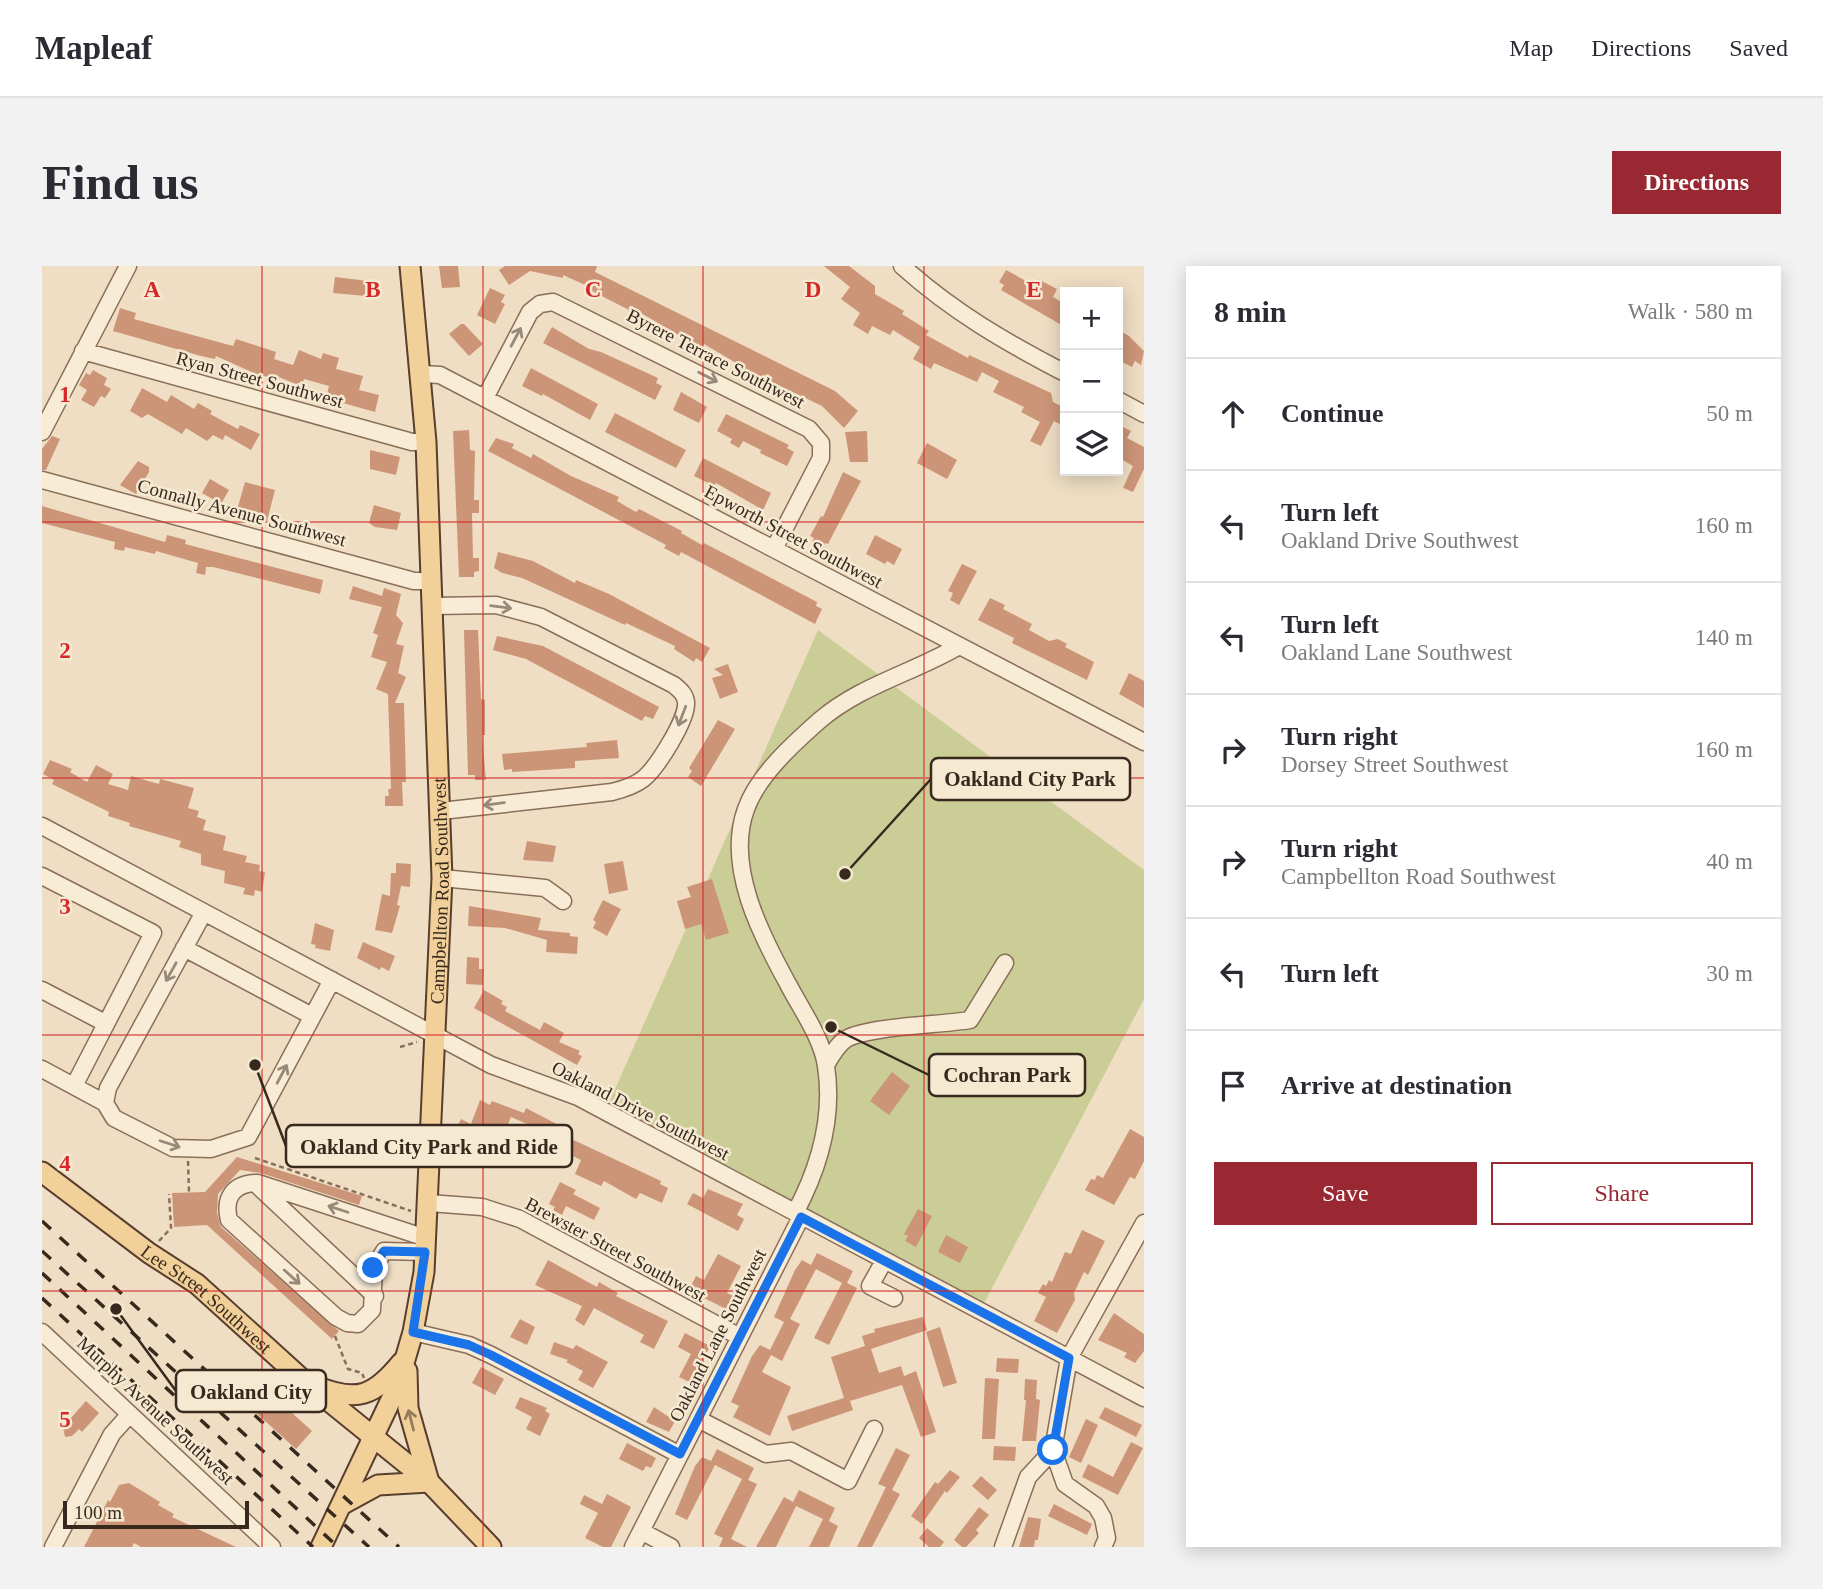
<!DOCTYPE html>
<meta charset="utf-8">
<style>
:root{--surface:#fff;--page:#f2f2f3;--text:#2b2b33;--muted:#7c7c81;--line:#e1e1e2;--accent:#992832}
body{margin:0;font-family:"Times New Roman",serif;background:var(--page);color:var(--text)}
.controls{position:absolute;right:21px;top:21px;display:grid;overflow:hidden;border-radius:0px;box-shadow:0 4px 18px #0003}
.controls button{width:63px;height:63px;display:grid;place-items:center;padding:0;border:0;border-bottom:2px solid var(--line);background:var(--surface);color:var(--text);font:35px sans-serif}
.scale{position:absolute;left:21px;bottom:18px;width:186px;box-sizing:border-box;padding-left:7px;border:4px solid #38291e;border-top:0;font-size:19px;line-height:24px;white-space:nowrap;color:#38291e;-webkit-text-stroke:5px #f6e9d2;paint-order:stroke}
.stop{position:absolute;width:21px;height:21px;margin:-16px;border:5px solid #1a73e8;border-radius:50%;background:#fff}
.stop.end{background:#1a73e8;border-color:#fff;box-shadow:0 2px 7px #0008}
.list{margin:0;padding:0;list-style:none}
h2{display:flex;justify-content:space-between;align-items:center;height:91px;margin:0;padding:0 28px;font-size:30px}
h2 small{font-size:23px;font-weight:400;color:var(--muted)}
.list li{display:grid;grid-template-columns:46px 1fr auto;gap:21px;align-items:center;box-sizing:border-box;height:112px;padding:0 28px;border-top:2px solid var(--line)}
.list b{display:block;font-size:26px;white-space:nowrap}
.list p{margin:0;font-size:23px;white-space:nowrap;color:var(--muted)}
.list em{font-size:23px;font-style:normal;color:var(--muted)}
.actions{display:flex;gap:14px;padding:21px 28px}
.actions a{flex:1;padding:16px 0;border:2px solid var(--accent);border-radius:0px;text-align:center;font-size:24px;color:var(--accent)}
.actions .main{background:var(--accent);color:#fff}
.icon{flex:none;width:38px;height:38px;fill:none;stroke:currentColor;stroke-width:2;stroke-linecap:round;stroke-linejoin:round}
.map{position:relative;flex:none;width:1102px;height:1281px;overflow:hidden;border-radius:0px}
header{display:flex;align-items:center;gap:42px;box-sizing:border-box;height:98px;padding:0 35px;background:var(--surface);border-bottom:2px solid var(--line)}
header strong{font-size:33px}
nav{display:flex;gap:38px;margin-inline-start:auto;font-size:24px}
.intro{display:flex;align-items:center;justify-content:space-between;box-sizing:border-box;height:168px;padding:0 42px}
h1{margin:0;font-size:49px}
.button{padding:18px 32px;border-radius:0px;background:var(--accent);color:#fff;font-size:24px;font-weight:700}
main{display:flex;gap:42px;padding:0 42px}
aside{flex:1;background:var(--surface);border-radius:0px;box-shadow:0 4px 18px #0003}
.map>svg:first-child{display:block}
</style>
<header>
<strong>Mapleaf</strong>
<nav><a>Map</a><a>Directions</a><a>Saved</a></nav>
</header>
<div class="intro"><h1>Find us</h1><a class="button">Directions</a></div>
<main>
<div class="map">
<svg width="1102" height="1281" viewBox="0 0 1102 1281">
<rect width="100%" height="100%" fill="#efdec3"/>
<path fill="#cbcd96" d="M776 364 1102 604V733L939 1043 767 952 559 855Z"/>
<path fill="#cd9578" d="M397 0H416L418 21 400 22Z
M463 0H555L553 6 793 125 816 145 802 162 780 140 711 107 662 78 660 81 640 71 592 43 591 46 542 21 543 19 521 9V12L488 5 467 19 457 4Z
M782 0H807L833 20V28L862 45 860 48 887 65 884 69 926 92 927 89 1009 127 1011 136 1023 142V161L1012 155 999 180 988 175 998 156 979 146 982 141 951 126 957 115 940 106 935 116 892 97 889 103 871 93 878 81 851 64 848 69 830 60 826 68 811 59 818 47 799 33 808 21Z
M964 4 993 20 996 13 1015 23 1011 31 1023 38V61L959 24 962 19 957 16Z
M293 11 326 15 324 30 291 27Z
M448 22 463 29 459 36 463 38 453 58 435 49Z
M78 42 94 47 92 53 191 80 194 73 234 86 232 93 251 99 257 84 279 93 281 87 297 92 294 103 321 110 317 124 337 129 333 146 301 137 300 140 289 138 290 133 285 128 287 120 262 113 259 120 234 110V113L214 108 174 90 173 93 159 90 71 65Z
M419 58H422L441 78 427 90 407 68Z
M510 61 547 83 559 86 616 112 614 117 620 120 613 134 501 77Z
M1076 64 1087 70 1102 85 1099 99 1093 95 1090 101 1078 95 1080 91 1076 93Z
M489 102 556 138 548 154 501 128 500 130 480 120Z
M51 104 65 112 62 119 69 123 63 132 59 130 52 141 39 134 45 124 37 119 44 107 48 109Z
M100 122 125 136 129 129 152 143 156 137 170 145 168 148 196 163 198 159 218 168 209 184 183 169 181 174 171 169 165 175 144 162 140 168 106 148 100 152 88 145Z
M639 126 665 141 657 157 631 144Z
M573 147 644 184 634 202 563 166Z
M684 148 747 179 745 182 752 186 745 200 718 187 719 184 701 175 697 182 688 177 690 173 675 165Z
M1079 160 1089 165 1085 172 1102 181V203L1091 226 1081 222 1091 200 1076 191V166Z
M427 164 428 184 433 185 432 234H437V247H430L431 292H437V305L432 306V311H417L411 165Z
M825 165 826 196H808L803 166Z
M10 170 18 173 4 204H0V183Z
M454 172 472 178 470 182 489 192 491 188 529 210 568 227 577 231 575 235 594 246 597 243 640 265 639 267 660 279 662 277 775 336 774 340 780 343 773 358 639 286 637 290 622 282 624 279 446 185Z
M885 177 915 194 905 213 875 197Z
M328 184 358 191 354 209 328 203Z
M661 192 729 227 721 244 674 217 672 220 652 210Z
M96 195 107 201V206L94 228 78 219Z
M801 206 819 215 786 278 783 277 781 282 770 276 772 272 768 270 779 250 781 251Z
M168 213 187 224 179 238 160 227Z
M203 216 233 224 225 255 197 248 198 244H195Z
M332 239 359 247 355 264 333 261 327 257Z
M0 240 123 276 125 269 144 274 143 278 281 314 278 328 171 301H164L163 309 154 307 156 297 114 285 113 288 83 281 82 285 72 283 73 276 0 257Z
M833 269 860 283 852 299 845 295 843 298 824 288Z
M456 286 491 295 533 317 534 314 567 328 668 382 660 396 654 392 652 396 632 383 633 380 584 357 583 359 480 312 460 307 452 302Z
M920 298 935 305 917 339 908 334 911 327 906 325Z
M311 320 340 330 342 322 359 328 354 349 361 357 354 378 362 380 356 407 364 411 353 437H362L364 516H360L361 540H343V530H347L346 523H349L346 428 334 423 345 396 329 391 336 369 331 367 340 341 307 333Z
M948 332 963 339 961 343 990 358 987 364 1007 375 1016 373 1025 378 1023 381 1052 396 1045 414 970 377 972 372 936 354Z
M422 364H436L439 433 443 434V469H440L444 514H433V509H426Z
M455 370 501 380 617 441 611 453 603 450 600 455 484 393 451 384Z
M686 398 696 426 678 433 670 412 681 409 672 403Z
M1087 407 1102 415V442L1077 428Z
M676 454 693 463 659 520 646 511 650 505 647 502Z
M575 474 577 492 533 495V502L470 506V503L462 504 460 488 545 481 544 477Z
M8 494 30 503 28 506 45 516 54 499 71 508 66 518 86 524 89 510 117 518 118 513 152 522 146 542 157 545 155 551 164 554 161 564 184 570 181 584 205 590 203 596 218 599 217 605 223 606 220 626 213 624 212 630 201 628 203 622 182 617 183 605 159 599V588L137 581 139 575 87 560 88 557 66 550 67 546 10 518 12 514 1 508Z
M485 575 514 580 511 596 481 594Z
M581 595 586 624 567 628 562 598Z
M354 597 369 598 368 621 359 620 355 639 358 640 350 667 333 664 340 628 348 630 349 607H354Z
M670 613 687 667 664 674 659 658 643 663 635 635 649 631 645 621Z
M561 634 579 643 565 670 551 662 554 656 551 654Z
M427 640 499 652 496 664 528 667V670L536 671 535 688 504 686 505 674 463 662 426 660Z
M273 657 292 664 288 685 273 682 274 679 269 678Z
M321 676 353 690 347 705 339 701 338 704 315 692Z
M425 691 437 692V703H442L441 719 424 718Z
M442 724 461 735 459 738 465 741 463 745 498 764 502 756 522 767 517 776 538 785 536 788 540 790 535 799 432 742Z
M850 806 868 820 847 849 828 835Z
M438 834 448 839 450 835 482 847 484 842 526 864 523 870 619 915 618 918 626 922 620 937 598 927 594 933 562 915 559 920 533 908 539 894 516 883 513 889 499 882 504 872 490 866 492 861 469 851 464 863 451 858 441 877 414 863 419 853 429 858Z
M1088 863 1102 871V895L1093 913 1088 911 1072 939 1043 924 1049 913 1053 914 1055 909 1061 912Z
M195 891 320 930 317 939 219 907 198 904 176 928 175 947 179 961 297 1065 290 1073 165 959 132 961 130 927 163 926Z
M518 916 534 924 531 928 558 942 552 954 524 940 520 949 511 944 513 941 507 938Z
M666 923 701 938 695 949 702 953 696 965 645 938 651 927 661 932Z
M876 943 890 950 874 981 863 975 866 970 862 968Z
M1040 964 1063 975 1046 1009 1042 1006 1032 1027 1033 1034 1015 1067 992 1055 1004 1031 996 1027 1001 1018 1004 1020 1007 1014 1010 1016 1023 986 1029 988Z
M904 969 926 981 918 997 896 986Z
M775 987 811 1005 805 1017 815 1022 787 1079 772 1072 800 1017 774 1003 748 1053 758 1058 740 1095 729 1089 720 1106 749 1121 728 1170 691 1151 697 1140 689 1136 710 1090 718 1079 728 1084 742 1056 732 1051 753 1004 760 994 769 999Z
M676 988 699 1000 685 1027 691 1030 684 1043 662 1032 657 1037 644 1030 654 1010 662 1014Z
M506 994 555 1021 557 1016 576 1027 574 1030 626 1055 612 1083 598 1076 602 1069 552 1042 542 1060 533 1054 540 1040 493 1019Z
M1072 1047 1102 1068V1085L1093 1097 1082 1091 1085 1087 1056 1074Z
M881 1051 885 1064 829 1083 837 1107 859 1100 862 1110 874 1105 894 1166 879 1171 860 1119 808 1135 811 1144 750 1165 745 1150 802 1132 789 1091 823 1080 820 1070 833 1066 832 1063Z
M478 1053 493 1061 485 1079 468 1071Z
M898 1061 915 1117 901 1121 884 1066Z
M643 1067 668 1080 659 1098 664 1101 654 1119 637 1111 649 1088 636 1081Z
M512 1076 531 1083 534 1079 566 1096 551 1122 536 1114 541 1105 524 1096 526 1094 508 1088Z
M955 1092 977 1093 976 1107 954 1106Z
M439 1101 462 1113 453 1129 430 1117Z
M206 1107 270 1165 254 1183 190 1125Z
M943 1112 957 1113 953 1173H940Z
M983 1113 995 1114 994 1133 998 1134 994 1175H980L984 1134H982Z
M478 1131 505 1142 503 1145 508 1148 498 1170 484 1163 490 1151 473 1142Z
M44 1135 57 1147 40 1166 37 1163 30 1170 23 1171 21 1161Z
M612 1141 633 1155 627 1166 604 1156Z
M1063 1141 1100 1159 1094 1171 1057 1152Z
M1044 1153 1056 1159 1039 1197 1027 1191Z
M1089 1176 1101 1182 1076 1229 1040 1211 1046 1198 1071 1211Z
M585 1177 614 1192 609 1202 604 1200 601 1205 577 1193Z
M952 1180 974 1181 973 1195 951 1194Z
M854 1182 868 1189 850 1224 858 1228 830 1281H815L844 1221 836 1218Z
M675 1183 712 1202 706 1214 715 1218 689 1273 705 1281H677L681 1272 672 1268 700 1213 673 1199 645 1254 633 1248 653 1200 660 1191 669 1195Z
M908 1204 918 1211 905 1227 903 1225 880 1258 869 1250 893 1216 896 1218Z
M939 1210 955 1224 946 1234 930 1220Z
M87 1217 118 1236 116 1239 132 1248 130 1251 194 1281H99L92 1277 90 1281H42L66 1234 68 1236 77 1219Z
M757 1224 793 1242 787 1255 796 1260 787 1281H767L781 1253 754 1240 734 1281H714L742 1231 751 1236Z
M565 1228 589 1241 569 1281H561L543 1272 556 1247 538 1238 542 1229 560 1238Z
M1012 1238 1050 1258 1045 1269 1006 1250Z
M937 1241 947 1249 934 1264 937 1267 924 1281H920L912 1274Z
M986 1251 999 1253 996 1274H993L992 1281H977Z
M885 1262 902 1276 898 1281H887L877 1272Z"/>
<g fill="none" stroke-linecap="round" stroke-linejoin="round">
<defs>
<path id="minor" d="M860 0C910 45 963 76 1023 107
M41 85 370 176H384
M380 108 398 109 1102 476
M443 132 488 46 498 38 511 36 767 163 779 177V192L732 283
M1076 134 1102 148
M0 166 86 0
M0 214 372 315H390
M391 340 454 339 499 351 632 419C638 424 643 428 644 436 646 453 614 503 601 513 592 520 582 523 570 526L399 545
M0 560 449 799 536 831 1102 1132
M0 610 111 667 32 820
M400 612 503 622 521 635
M162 646 66 822 63 837 72 852 131 882 169 883 206 871 290 714
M142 682 270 750
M0 724 63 757
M784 799C789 790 795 779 804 773 828 760 898 759 928 754L963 697
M0 803 63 837
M215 919 333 1030
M387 937 440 941 478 953 698 1071
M753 947C777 902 792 852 784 800 780 772 759 743 746 718 719 669 683 600 704 543 716 509 752 477 778 454 819 419 871 407 917 380
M383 986 342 985 332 1002 330 1044 316 1058 305 1057 294 1051 187 954C181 930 193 917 216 917L384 972
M842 995 828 1020 852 1032
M0 1066 230 1281
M371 1066 427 1079 449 1089 638 1189
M656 1153 724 1188 749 1185 806 1215 832 1163
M599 1265 629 1281
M11 1281 70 1168 88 1148
M591 1281 759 951
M961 1281 986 1211 1011 1184
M1061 1281 1065 1272 1061 1252 1054 1240 1023 1218 1011 1184 1027 1092 1102 957"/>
<g id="major">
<path id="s1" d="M0 906 107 987 155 1018 261 1114 387 1216 449 1281"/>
<path d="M365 1105 366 1142 387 1216"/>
<path d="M274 1120C315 1137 332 1130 359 1097"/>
<path d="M303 1237 336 1219 387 1216"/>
<path id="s2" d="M279 1281 355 1121 371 1066 382 1006 400 612 384 176 368 0"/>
</g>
</defs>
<use href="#minor" stroke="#896f59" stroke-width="19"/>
<use href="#major" stroke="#573e2e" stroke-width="23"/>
<path stroke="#896f59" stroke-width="2.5" stroke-dasharray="5 3.5" stroke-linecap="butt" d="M358 781 375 776
M213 892 369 945
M146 895 147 926
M117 975 129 962 127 928
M293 1070 306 1103 320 1107 322 1112"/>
<use href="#minor" stroke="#f9ecd6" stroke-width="16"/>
<use href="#major" stroke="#f2d09a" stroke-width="19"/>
<path stroke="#38291e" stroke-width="3.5" stroke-dasharray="12 12" stroke-linecap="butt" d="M0 955 357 1281
M0 985 327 1281
M0 1007 296 1281
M0 1032 271 1281"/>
</g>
<defs><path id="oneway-shaft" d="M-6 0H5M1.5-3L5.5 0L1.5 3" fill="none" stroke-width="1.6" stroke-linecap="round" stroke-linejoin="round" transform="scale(1.75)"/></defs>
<g stroke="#988a7a">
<use href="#oneway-shaft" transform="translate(474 71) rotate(-62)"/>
<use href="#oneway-shaft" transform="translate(666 111) rotate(27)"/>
<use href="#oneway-shaft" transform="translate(459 341) rotate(7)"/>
<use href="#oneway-shaft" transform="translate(640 450) rotate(111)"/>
<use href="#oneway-shaft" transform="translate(452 538) rotate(172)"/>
<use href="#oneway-shaft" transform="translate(129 706) rotate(119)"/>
<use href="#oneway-shaft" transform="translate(240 808) rotate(-62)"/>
<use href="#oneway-shaft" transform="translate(128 878) rotate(18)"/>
<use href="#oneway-shaft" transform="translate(296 943) rotate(-162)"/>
<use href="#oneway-shaft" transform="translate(250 1011) rotate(42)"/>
</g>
<use stroke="#957c5c" href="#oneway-shaft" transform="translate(369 1154) rotate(-104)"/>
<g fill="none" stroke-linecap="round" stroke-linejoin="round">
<path stroke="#1a73e8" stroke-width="9" d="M331 1002 342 985 383 986 371 1066 427 1079 449 1089 638 1188 759 951 1027 1092 1011 1184"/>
</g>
<path fill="none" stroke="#d62828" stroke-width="2" stroke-opacity="0.55" d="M220 0V1281M441 0V1281M661 0V1281M882 0V1281M0 256H1102M0 512H1102M0 769H1102M0 1025H1102"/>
<g text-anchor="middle" stroke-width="5" stroke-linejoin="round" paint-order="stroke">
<g font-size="19" fill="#38291e" stroke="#f6e9d2">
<text transform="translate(674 92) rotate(27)" y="7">Byrere Terrace Southwest</text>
<text transform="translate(218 113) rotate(15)" y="7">Ryan Street Southwest</text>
<text transform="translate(200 246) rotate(15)" y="7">Connally Avenue Southwest</text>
<text transform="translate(752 270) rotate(28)" y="7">Epworth Street Southwest</text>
<text dy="7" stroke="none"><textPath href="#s2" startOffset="677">Campbellton Road Southwest</textPath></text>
<text transform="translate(599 844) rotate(27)" y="7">Oakland Drive Southwest</text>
<text transform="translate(574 983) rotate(28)" y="7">Brewster Street Southwest</text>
<text dy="7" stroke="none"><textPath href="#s1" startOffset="208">Lee Street Southwest</textPath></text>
<text transform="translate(675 1069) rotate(-63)" y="7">Oakland Lane Southwest</text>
<text transform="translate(114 1144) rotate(43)" y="7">Murphy Avenue Southwest</text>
</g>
</g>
<g font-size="23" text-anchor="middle" font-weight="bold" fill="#d62828" stroke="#f6e9d2" stroke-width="5" stroke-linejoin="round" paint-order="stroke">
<text x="110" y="31">A</text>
<text x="331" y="31">B</text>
<text x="551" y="31">C</text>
<text x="771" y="31">D</text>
<text x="992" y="31">E</text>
<text x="23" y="136">1</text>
<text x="23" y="392">2</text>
<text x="23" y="648">3</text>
<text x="23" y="905">4</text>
<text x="23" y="1161">5</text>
</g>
<path fill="none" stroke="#38291e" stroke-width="2.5" d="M803 608L889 513M789 761L887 809M213 799L244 880M74 1043L134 1125"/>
<g fill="#38291e" stroke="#f6e9d2" stroke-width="2.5">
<circle cx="803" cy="608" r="7"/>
<circle cx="789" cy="761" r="7"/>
<circle cx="213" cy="799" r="7"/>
<circle cx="74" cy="1043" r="7"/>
</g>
<g fill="#f6e9d2" stroke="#38291e" stroke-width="2.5">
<rect x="889" y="492" width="199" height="42" rx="7"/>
<rect x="887" y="788" width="156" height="42" rx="7"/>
<rect x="244" y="859" width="286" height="42" rx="7"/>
<rect x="134" y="1104" width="150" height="42" rx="7"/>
</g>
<g font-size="21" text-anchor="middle" font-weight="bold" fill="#38291e">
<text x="988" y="520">Oakland City Park</text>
<text x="965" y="816">Cochran Park</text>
<text x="387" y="888">Oakland City Park and Ride</text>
<text x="209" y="1133">Oakland City</text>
</g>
</svg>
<div class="controls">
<button>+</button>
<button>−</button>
<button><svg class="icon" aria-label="layers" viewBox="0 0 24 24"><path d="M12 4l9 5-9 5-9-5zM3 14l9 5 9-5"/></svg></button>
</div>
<div class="scale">100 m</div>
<div class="stop" style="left:1011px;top:1184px"></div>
<div class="stop end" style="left:331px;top:1002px"></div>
</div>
<aside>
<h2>8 min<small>Walk · 580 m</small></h2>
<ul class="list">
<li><svg class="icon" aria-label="ahead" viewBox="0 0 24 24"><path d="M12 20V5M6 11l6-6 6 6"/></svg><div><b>Continue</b></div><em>50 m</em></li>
<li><svg class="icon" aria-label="left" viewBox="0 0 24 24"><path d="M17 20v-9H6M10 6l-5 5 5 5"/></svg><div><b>Turn left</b><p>Oakland Drive Southwest</p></div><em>160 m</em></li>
<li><svg class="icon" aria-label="left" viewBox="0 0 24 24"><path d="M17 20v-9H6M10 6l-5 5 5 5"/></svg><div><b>Turn left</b><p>Oakland Lane Southwest</p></div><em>140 m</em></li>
<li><svg class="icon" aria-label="right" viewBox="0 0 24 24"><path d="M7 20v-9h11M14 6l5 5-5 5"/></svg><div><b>Turn right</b><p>Dorsey Street Southwest</p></div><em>160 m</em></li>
<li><svg class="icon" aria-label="right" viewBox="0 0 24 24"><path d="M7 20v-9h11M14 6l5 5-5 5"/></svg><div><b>Turn right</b><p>Campbellton Road Southwest</p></div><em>40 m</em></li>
<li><svg class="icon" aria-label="left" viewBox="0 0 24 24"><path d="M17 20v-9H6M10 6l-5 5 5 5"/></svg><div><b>Turn left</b></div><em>30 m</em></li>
<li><svg class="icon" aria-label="arrive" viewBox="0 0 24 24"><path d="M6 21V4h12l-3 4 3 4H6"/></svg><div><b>Arrive at destination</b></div></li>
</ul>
<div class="actions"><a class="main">Save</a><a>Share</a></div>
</aside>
</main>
